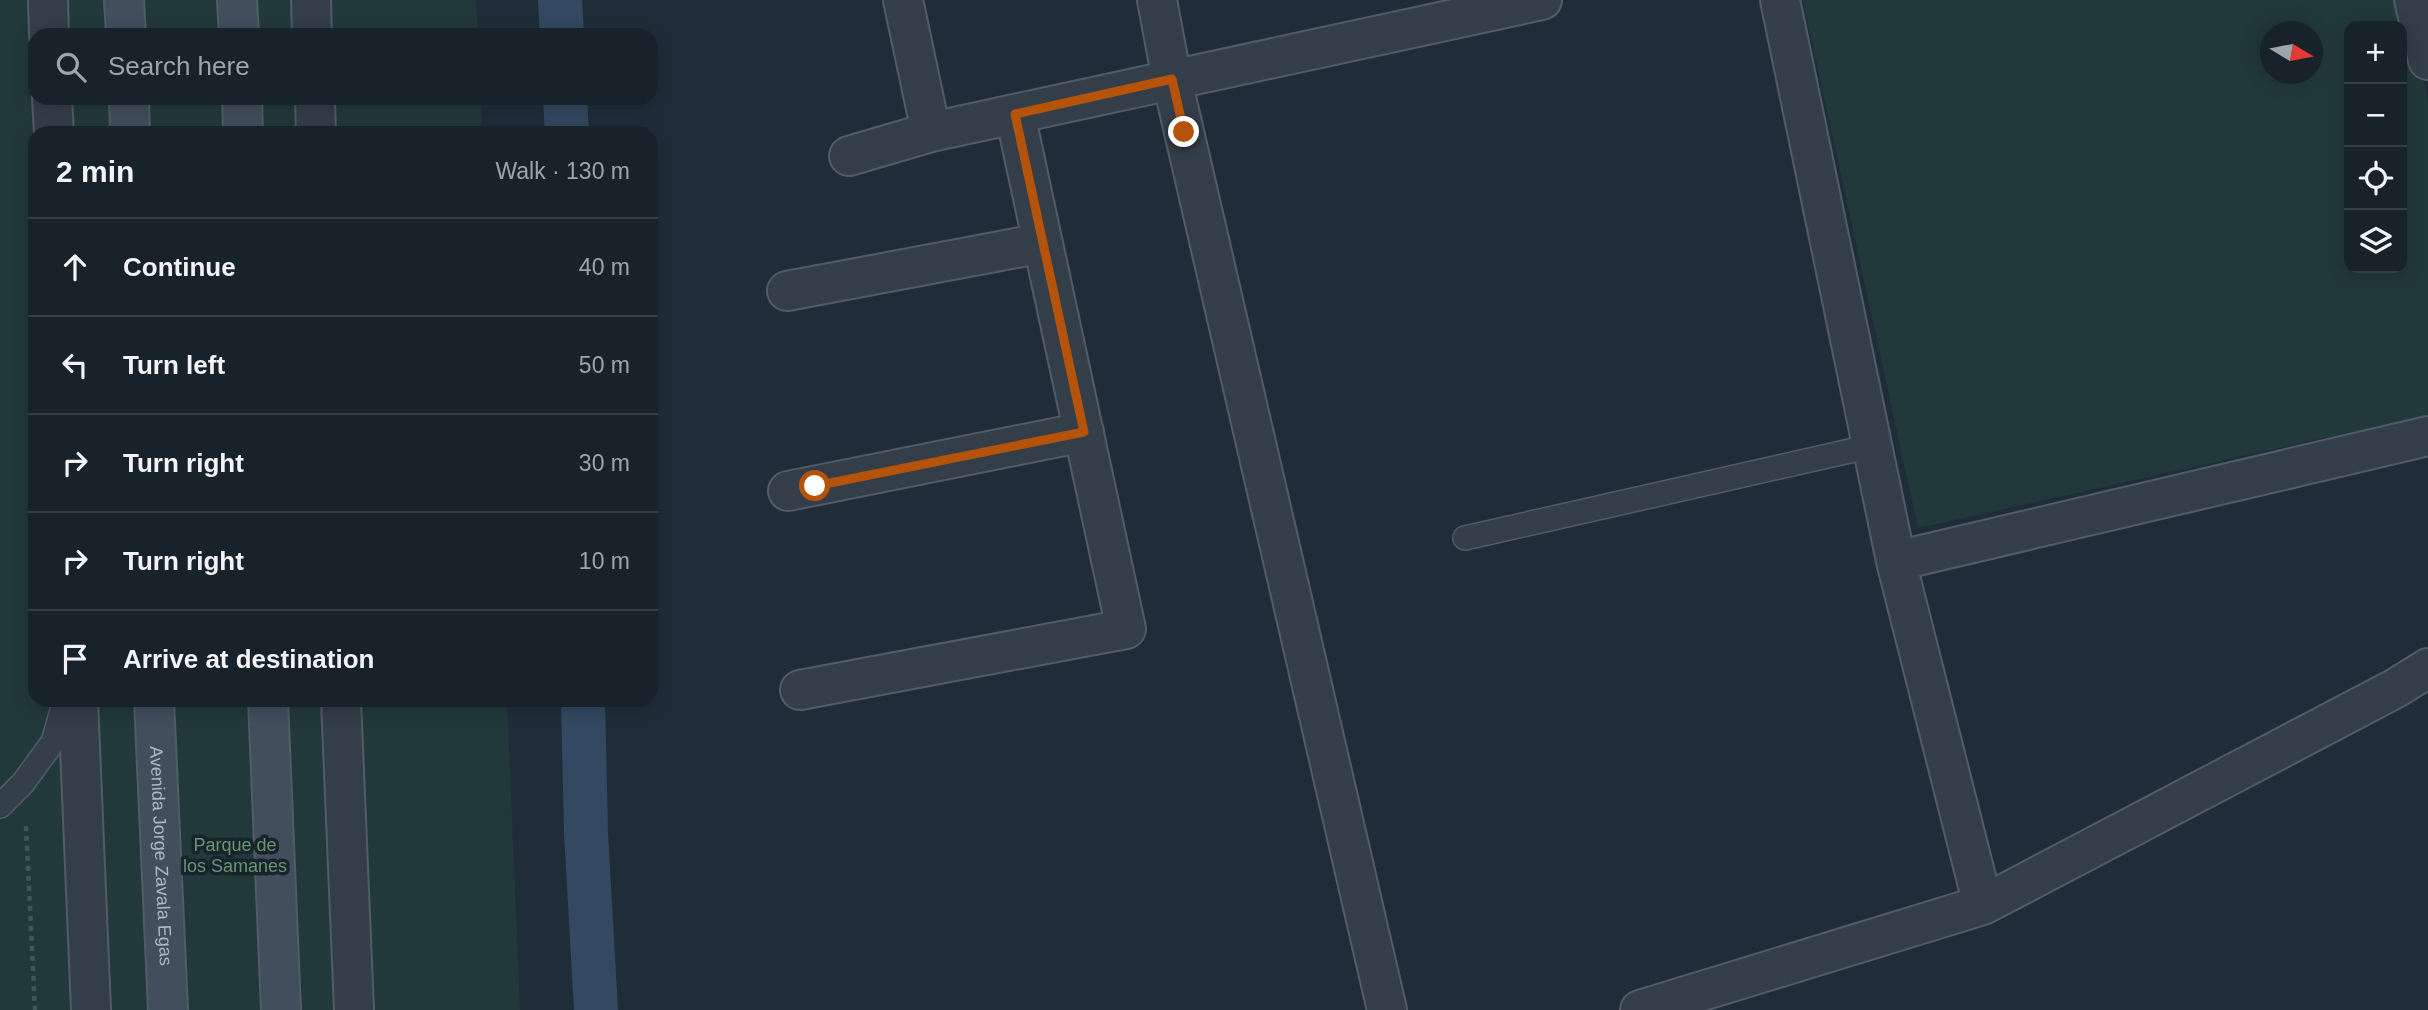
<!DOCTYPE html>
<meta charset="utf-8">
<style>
:root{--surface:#18222b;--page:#252f37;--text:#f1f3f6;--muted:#9fa4a9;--line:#363f47}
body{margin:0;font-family:Arial,sans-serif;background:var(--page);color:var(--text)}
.controls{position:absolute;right:21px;top:21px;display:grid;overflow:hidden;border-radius:14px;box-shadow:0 4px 18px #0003}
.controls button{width:63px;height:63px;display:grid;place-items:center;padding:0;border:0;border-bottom:2px solid var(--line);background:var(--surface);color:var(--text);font:35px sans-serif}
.compass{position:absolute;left:2260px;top:21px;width:63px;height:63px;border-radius:50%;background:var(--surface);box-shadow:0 4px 18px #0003;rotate:100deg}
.stop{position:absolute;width:21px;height:21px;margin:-16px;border:5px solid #b45309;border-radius:50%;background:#fff}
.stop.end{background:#b45309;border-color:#fff;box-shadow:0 2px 7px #0008}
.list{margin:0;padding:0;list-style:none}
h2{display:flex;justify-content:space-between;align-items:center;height:91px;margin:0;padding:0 28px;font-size:30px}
h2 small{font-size:23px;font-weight:400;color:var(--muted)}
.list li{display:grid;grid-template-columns:46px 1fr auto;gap:21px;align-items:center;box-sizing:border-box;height:98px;padding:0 28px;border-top:2px solid var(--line)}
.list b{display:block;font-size:26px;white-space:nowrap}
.list em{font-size:23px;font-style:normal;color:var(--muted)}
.icon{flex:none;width:38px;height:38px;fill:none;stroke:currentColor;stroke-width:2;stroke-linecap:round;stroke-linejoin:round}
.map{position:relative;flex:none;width:2428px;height:1010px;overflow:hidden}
.search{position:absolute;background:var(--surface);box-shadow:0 4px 18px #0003;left:28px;top:28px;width:630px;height:77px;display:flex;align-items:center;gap:18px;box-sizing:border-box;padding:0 24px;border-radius:21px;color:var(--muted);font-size:26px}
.panel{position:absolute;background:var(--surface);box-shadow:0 4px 18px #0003;left:28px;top:126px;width:630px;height:581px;border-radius:21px}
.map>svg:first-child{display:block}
</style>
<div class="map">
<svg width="2428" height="1010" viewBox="0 0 2428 1010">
<rect width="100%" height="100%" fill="#202d39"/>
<path fill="#22393a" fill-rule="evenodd" d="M0 0H476L478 35H35V98H481L482 133H35V700H507L520 1010H0Z
M1803 0H2406L2428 101V415L1918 528ZM2349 26H2402V268H2349ZM2270 32H2312V74H2270Z"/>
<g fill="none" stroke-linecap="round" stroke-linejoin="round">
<path stroke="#334961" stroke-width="44" d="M560 0 562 35
M565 98 567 133
M583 700 586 833 596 1010"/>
<defs>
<path id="service" d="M1465 538 1872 446
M0 806 23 783 53 742 65 700"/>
<path id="minor" d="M903 0 931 132 1542 0
M1157 0 1172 80 1387 1010
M1780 0 1896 561 1983 905
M2414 0 2428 60
M849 156 931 132
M787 291 1043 243
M788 491 1084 432
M1896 561 2428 436
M800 690 1126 629 1015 114
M1640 1010 1983 905 2396 688 2428 668"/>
<path id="tertiary" d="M48 0 49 35
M311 0 312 35
M52 98 54 133
M315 98 316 133
M78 700 91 1010
M341 700 354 1010"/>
<g id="secondary">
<path d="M124 0 126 35"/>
<path d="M237 0 239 35"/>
<path d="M129 98 130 133"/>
<path d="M242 98 243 133"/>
<path id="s1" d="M154 700 168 1010"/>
<path d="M268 700 281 1010"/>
</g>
</defs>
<use href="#service" stroke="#515c67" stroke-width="26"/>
<use href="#minor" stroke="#515c67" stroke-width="42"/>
<use href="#tertiary" stroke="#515c67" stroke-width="42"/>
<use href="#secondary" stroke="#515c67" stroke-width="42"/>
<path stroke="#405657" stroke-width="4.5" stroke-dasharray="5 5" stroke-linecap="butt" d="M26 826 35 1010"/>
<use href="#service" stroke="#343e49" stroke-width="23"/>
<use href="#minor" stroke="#343e49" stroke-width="38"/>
<use href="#tertiary" stroke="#343e49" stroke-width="38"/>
<use href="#secondary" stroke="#424e5c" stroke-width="38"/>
</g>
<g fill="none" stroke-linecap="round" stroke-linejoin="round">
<path stroke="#b45309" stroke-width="9" d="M815 486 1084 432 1015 114 1172 79 1184 132"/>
</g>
<g text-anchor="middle" stroke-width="7" stroke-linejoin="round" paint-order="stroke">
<g font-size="18" fill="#65976d" stroke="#19232e">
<text x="235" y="851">Parque de<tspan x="235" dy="21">los Samanes</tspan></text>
</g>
<g font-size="18" fill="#aeb9c6" stroke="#19232e">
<text dy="6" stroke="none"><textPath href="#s1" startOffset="156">Avenida Jorge Zavala Egas</textPath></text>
</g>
</g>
</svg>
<div class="controls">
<button>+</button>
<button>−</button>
<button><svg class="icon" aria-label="locate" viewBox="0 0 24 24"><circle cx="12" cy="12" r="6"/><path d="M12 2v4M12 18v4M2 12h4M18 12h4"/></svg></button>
<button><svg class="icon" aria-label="layers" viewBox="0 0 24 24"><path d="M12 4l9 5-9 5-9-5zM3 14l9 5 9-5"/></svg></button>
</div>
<svg class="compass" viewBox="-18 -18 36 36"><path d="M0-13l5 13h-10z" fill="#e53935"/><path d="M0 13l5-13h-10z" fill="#9fa4a9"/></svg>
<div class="stop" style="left:815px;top:486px"></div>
<div class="stop end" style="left:1184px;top:132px"></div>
<div class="search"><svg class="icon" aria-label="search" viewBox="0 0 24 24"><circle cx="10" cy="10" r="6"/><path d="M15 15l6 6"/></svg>Search here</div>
<section class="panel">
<h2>2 min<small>Walk · 130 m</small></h2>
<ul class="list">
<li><svg class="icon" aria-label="ahead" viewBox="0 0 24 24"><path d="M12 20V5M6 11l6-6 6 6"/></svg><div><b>Continue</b></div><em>40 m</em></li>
<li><svg class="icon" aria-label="left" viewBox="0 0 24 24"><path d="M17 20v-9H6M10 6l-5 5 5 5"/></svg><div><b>Turn left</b></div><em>50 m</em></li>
<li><svg class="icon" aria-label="right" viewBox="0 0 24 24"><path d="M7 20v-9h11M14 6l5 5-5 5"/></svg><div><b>Turn right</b></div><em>30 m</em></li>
<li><svg class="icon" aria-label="right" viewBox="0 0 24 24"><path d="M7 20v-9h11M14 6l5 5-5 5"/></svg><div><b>Turn right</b></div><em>10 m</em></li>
<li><svg class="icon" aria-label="arrive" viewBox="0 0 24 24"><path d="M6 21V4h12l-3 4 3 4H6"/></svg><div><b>Arrive at destination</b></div></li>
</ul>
</section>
</div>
